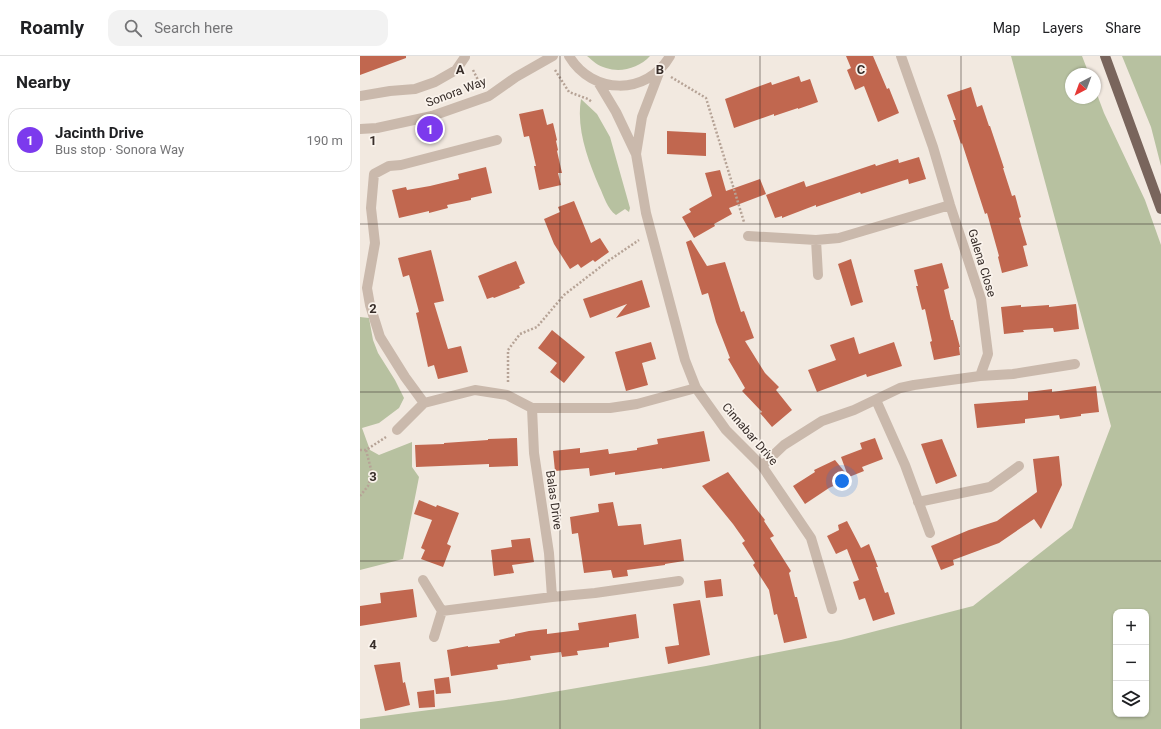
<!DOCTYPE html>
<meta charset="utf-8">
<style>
:root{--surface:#fff;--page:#f2f2f2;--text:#202124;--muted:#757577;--line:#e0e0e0;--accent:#7c3aed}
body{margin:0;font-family:Roboto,sans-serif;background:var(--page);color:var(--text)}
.controls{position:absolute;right:12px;bottom:12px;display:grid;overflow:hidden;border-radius:8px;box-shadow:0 1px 3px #0004}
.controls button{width:36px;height:36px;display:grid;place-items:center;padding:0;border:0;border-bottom:1px solid var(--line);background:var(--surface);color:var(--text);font:20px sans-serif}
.compass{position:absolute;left:705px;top:12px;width:36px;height:36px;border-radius:50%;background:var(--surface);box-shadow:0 1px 3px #0004;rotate:221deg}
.you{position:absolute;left:482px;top:425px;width:14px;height:14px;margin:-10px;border:3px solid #fff;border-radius:50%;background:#1a73e8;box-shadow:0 0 0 6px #1a73e833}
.badge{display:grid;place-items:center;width:26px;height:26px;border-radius:50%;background:var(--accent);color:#fff;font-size:13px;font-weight:700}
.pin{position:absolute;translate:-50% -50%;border:2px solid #fff;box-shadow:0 1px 4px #0006}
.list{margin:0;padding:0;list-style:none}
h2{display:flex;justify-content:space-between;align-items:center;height:52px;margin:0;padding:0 16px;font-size:17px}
h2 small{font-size:13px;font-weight:400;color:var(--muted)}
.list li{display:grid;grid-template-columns:26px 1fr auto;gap:12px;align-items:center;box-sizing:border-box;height:64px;margin:0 8px 8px;padding:0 8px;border:1px solid var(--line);border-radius:12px}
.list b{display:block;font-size:15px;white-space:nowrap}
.list p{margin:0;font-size:13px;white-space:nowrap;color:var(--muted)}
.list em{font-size:13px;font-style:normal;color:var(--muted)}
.icon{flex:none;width:22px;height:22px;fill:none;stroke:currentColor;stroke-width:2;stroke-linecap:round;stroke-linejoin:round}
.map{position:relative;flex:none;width:801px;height:673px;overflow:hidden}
header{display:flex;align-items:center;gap:24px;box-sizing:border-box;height:56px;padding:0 20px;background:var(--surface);border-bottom:1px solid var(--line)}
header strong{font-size:19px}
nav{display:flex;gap:22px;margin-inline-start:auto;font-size:14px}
.search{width:280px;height:36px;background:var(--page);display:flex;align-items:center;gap:10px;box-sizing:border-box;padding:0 14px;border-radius:12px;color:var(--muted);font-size:15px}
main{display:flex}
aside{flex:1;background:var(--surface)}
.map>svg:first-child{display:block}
</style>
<header>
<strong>Roamly</strong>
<div class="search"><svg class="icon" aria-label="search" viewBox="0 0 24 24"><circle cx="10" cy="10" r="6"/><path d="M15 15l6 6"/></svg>Search here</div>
<nav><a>Map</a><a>Layers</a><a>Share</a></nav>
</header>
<main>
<aside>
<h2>Nearby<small></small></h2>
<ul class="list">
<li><span class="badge">1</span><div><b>Jacinth Drive</b><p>Bus stop · Sonora Way</p></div><em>190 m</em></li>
</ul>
</aside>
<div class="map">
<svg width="801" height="673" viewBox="0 0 801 673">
<rect width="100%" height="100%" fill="#f2e9e0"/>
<path fill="#b7c1a0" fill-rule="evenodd" d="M227 0H290C279 12 261 17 246 12 238 10 233 5 227 0Z
M651 0H722L729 18H711V42H735V33L744 57 785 144 801 189V673H0V663L146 644 346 610 481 584 613 550 712 472 751 370ZM756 556H786V658H756Z
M762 0H801V110L791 71Z
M221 43 237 58 250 81 270 152 269 156 265 153 256 159C247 153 244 140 239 130 228 104 216 73 221 43Z
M0 261 9 262 13 284 18 297 35 324 44 342 39 352 19 367 2 372 10 394 19 399 52 386V411L59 421 43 503 0 514Z"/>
<path fill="#c1674f" d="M0 0H46V2L0 19Z
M486 0H513L527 33 529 32 539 57 518 66 504 30 495 34 487 14 491 12Z
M439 20 441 26 450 23 458 46 438 53V52L414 60V58L374 72 365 43 411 26 412 29Z
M611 31 617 51 622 49 629 70H630L644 112H643L652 140 655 139 661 161 659 162 667 189 663 190 668 210 642 217 638 201 639 200 627 157 625 158 602 87 601 88 593 64H596L587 39Z
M183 53 187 69 193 67 197 84 196 85 198 94 197 95 202 117H198L201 129 179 134 174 110H176L169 80 164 81 159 58Z
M307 75 346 77V100L307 98Z
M559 101 566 123 549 128 548 123 501 138 500 136 456 151V149L422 162V160L415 162 406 139 444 125 446 131 515 108 516 110 538 103 539 107Z
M126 111 132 137 111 142V144L87 149 88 152 69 157V155L39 162 32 134 46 131 47 134 70 130 99 123 98 118Z
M360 114 366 135 400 123 406 138 369 152 372 158 354 168 355 170 334 182 322 161 331 156 329 153 352 140 345 117Z
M214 145 231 187 240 182 249 196 235 206 233 204 221 212 218 208 210 213 194 188 184 163 200 156 198 151Z
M331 184 347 210 365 206 381 256 384 255 394 282 385 285 405 317 419 331 416 334 432 354 412 371 400 357 402 356 382 335 385 332 368 303 370 302 356 266 348 237 342 239 326 186Z
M71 194 84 245 74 247 88 293 101 290 108 316 78 323 74 309 68 311 56 257 59 256 49 219 43 221 38 202Z
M491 203 503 246 491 250 478 208Z
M156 205 165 227 159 230 160 232 134 242 133 241 127 243 118 220Z
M582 207 589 232 584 234 591 264H593L600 291H599L600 299 574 304 570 286 572 285 565 253 562 254 556 230H558L554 214Z
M282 224 290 251 256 262 267 248 230 262 223 243Z
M716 248 719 273 694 276 693 272 663 274 664 276 644 278 641 251 661 249V251L689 249V251Z
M192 274 225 301 204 327 190 316 197 307 178 292Z
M494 281 499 298 534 286 542 310 507 321 506 318 457 336 448 314 476 304 470 289Z
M291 286 296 303 282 307 288 329 266 335 255 296Z
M736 330 739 356 721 358V360L700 363 699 359 665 363V367L617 372 614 348 668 344V336L692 333V336Z
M344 375 350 405 302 413V412L255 419V416L230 420 229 412 195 415 193 395 220 392V397L248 393 249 398 277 394V392L298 388 297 383Z
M157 382 158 410 129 411V408L56 411 55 389 84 388V387L128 384V383Z
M515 382 523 403 502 411 504 415 484 423V425L469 432 445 448 433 430 455 416 454 414 475 404 488 420 481 401 502 393 500 387Z
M582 383 597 420 576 428 561 388Z
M699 400 702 429 681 473 674 463 639 487 593 504 594 509 581 514 571 490 609 474 637 465 677 436 673 403Z
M368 416 405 464 404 465 414 480 410 482 431 515 429 517 435 541H437L447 582 424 587 417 558 414 559 409 534 393 509 395 507 382 487 385 485 373 468 342 430Z
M59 444 76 451 77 449 99 457 87 488 91 490 83 511 61 503 65 494 61 492 72 464 54 458Z
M253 446 258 470 281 468 284 489 321 483 324 505 305 508V509L267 514 268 520 253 522 251 514 224 517 218 477 212 478 210 461 239 456 238 448Z
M487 465 501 492 509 488 518 511H516L525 537 528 536 535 558 513 565 505 542 499 544 493 526 499 524 487 493 476 498 467 480 479 474 478 469Z
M170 482 174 506 152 509 154 517 134 520 131 494 152 491 151 484Z
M361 523 363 540 346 542 344 525Z
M53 533 57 561 0 570V550L21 547 20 537Z
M340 544 350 599 308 608 305 591 319 589 313 548Z
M276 558 279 582 249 587V591L217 595 218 599 202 601 201 596 170 600 171 604 137 609 138 613 91 620 87 594 108 590V591L140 587 139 584 155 580V578L169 575 187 573V578L219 574 218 567Z
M40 606 43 627 45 626 50 649 25 655 14 609Z
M89 621 91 637 76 638 74 623Z
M74 634 75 651 59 652 57 636Z"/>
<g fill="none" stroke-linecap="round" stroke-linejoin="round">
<path stroke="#b6a396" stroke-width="2.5" stroke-dasharray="2 2" stroke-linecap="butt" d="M113 14 120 28
M195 14 209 36 228 43 232 46
M311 21 346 42 384 166
M148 326V294L160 278 177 271 204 239 248 205 279 184
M0 394H6L26 381
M0 440 8 430 12 417 6 394"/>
<path stroke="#cab9ac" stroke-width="10" d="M209 0C232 39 287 40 310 0
M541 0 573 91 590 149 621 243 628 298 620 320
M238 26 256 56 276 98 286 157 325 304 336 332 366 374 402 410 451 482 472 553
M0 40 30 35 55 33 75 26 96 14 105 1V0
M0 73 17 72 72 60 129 40 156 21 193 0
M276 98 282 61 300 14
M388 180 456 184 479 182 590 149
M456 184 458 219
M516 344 545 409 570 477
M64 347 45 321 20 281 10 249 7 232 15 187 11 152 14 118 29 110 41 109 137 84
M172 352 174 397 189 497 192 541
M37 374 64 347 115 334 147 339 172 352H250L277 348 336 332
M402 410 424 389 462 365 494 354 540 332 554 329 620 320 653 318 715 308
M558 446 630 431 659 410
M63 524 82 555 192 541 235 537 319 525
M74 581 82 555"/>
<path stroke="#79655c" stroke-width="10" d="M745 0 801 153"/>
</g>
<path fill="none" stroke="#382e2a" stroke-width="1" stroke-opacity="0.55" d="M200 0V673M400 0V673M601 0V673M0 168H801M0 336H801M0 505H801"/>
<g text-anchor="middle" stroke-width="3.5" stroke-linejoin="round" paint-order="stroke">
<g font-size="12" fill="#382e2a" stroke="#faf3ec">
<text transform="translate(96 36) rotate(-21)" y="4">Sonora Way</text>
<text transform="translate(622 207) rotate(73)" y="4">Galena Close</text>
<text transform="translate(390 378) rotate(49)" y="4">Cinnabar Drive</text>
<text transform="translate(194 444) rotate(82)" y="4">Balas Drive</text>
</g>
</g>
<g font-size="13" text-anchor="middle" font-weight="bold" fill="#382e2a" stroke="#faf3ec" stroke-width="3.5" stroke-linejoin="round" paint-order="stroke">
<text x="100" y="18">A</text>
<text x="300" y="18">B</text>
<text x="501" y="18">C</text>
<text x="13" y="89">1</text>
<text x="13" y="257">2</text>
<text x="13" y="425">3</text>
<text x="13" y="593">4</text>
</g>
</svg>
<div class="controls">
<button>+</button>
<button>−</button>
<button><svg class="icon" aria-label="layers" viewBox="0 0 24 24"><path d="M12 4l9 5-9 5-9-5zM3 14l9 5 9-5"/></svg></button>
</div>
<svg class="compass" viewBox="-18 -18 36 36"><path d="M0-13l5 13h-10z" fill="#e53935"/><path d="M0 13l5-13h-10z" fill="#757577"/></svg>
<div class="you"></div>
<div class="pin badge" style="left:70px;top:73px">1</div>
</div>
</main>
